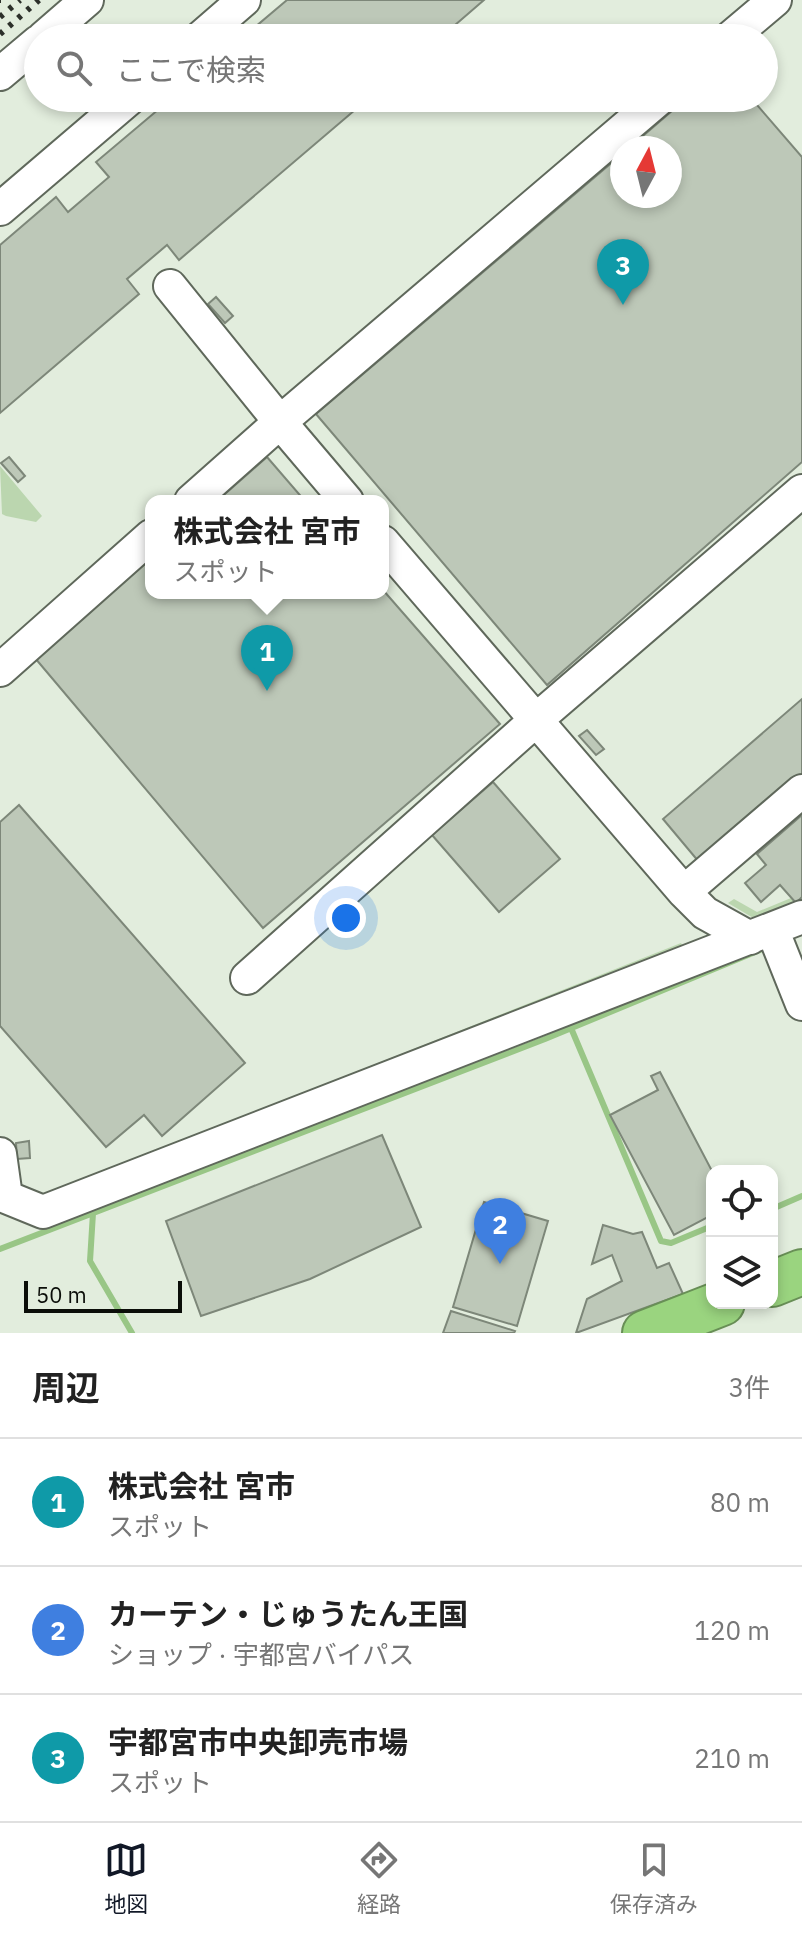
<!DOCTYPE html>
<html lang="ja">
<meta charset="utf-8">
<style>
:root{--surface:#fff;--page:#f2f2f2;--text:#222;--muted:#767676;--line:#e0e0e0;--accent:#111827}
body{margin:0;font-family:"IBM Plex Sans","Noto Sans JP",sans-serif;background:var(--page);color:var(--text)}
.controls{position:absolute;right:24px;bottom:24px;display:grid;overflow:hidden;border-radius:16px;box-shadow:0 4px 12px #0003}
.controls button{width:72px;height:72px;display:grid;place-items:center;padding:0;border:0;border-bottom:2px solid var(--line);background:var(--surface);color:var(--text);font:40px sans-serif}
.compass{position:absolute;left:610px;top:136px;width:72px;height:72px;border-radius:50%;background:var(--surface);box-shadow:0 4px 12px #0003;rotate:7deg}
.scale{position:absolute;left:24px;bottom:20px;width:158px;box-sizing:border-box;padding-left:8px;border:4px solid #0b0e09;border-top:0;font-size:22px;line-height:28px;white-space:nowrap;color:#0b0e09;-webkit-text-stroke:6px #e2eddd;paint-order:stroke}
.you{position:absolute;left:346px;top:918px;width:28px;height:28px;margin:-20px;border:6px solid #fff;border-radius:50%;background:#1a73e8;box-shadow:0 0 0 12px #1a73e833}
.badge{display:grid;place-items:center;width:52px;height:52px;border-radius:50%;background:var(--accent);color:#fff;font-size:26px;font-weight:700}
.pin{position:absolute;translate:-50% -66px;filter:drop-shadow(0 2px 4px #0008)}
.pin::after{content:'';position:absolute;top:42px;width:28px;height:24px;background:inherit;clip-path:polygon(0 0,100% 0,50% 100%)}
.popup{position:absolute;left:145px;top:495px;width:244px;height:104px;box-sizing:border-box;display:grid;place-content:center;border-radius:16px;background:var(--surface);filter:drop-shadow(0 2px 6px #0005);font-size:26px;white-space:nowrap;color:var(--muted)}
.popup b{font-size:30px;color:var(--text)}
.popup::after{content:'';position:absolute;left:50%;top:100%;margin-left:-16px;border:16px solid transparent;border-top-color:var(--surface)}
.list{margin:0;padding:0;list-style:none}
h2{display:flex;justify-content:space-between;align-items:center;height:104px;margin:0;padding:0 32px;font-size:34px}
h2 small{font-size:26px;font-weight:400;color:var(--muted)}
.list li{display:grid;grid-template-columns:52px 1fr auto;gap:24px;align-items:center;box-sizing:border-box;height:128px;padding:0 32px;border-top:2px solid var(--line)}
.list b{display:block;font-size:30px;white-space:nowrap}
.list p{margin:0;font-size:26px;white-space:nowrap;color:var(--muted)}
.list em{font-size:26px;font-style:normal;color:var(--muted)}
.icon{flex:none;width:44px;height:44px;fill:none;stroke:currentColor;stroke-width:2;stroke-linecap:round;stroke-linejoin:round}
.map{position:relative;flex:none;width:802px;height:1333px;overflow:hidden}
.search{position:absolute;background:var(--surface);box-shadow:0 4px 12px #0003;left:24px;right:24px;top:24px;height:88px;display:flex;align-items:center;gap:20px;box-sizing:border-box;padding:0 28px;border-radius:44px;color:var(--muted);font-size:30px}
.sheet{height:488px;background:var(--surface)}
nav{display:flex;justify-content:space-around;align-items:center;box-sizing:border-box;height:112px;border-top:2px solid var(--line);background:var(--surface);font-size:22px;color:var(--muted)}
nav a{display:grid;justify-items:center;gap:4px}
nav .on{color:var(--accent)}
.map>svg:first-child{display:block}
</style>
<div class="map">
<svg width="802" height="1333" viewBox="0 0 802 1333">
<rect width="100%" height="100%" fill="#e2eddd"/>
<path fill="#bbd6af" d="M0 466 42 516 36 522 6 516 2 514Z
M802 897V900L755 919 728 903 734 899 757 912 791 898 796 903Z
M681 943 684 949 312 1096 310 1090Z"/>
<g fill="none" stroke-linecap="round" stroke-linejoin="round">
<path stroke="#99c686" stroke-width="6" d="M571 1028 661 1241 671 1243 712 1226
M772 1209 802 1196
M93 1213 90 1261 132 1333
M0 1249 545 1039 760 950"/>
</g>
<path fill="#bdc8b8" stroke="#7d8779" stroke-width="2" d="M287 0H484L440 38H242Z
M145 28 151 36 149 38H132Z
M172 98H369L179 260 167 245 127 279 139 294 0 413V245L56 197 68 212 109 177 96 162Z
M687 98H751L802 157V462L547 685 316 414 622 154V196H670V148H629Z
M216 297 233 316 225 323 208 304Z
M9 457 25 476 18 482 1 463Z
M267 457 305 501H217Z
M151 558V593H383V590L500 724 263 928 35 658Z
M802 699V775L699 862 663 819Z
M587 730 604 749 596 755 579 736Z
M493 782 560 859 499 912 432 835Z
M19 805 245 1063 162 1136 144 1115 106 1147 0 1026V822Z
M802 815V897L796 903 780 885 761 902 745 883 766 865 757 854Z
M660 1072 712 1171V1215L674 1235 610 1115 658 1090 651 1076Z
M382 1135 421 1227 310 1279 201 1316 166 1221Z
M29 1141 30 1158 17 1159 16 1143Z
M484 1202 548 1221 517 1326 453 1307Z
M603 1225 633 1234 642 1232 657 1268 669 1263 683 1294 576 1333 587 1299 622 1281 612 1255 592 1264Z
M451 1311 515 1331 514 1333H443Z"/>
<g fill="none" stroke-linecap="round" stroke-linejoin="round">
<defs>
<path id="minor" d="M43 38 87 0
M200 38 244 0
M730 38 775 0
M0 74 38 42
M0 209 130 98
M170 286 280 422 347 501
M191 501 280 422 660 98
M383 542 684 892 705 913 750 938
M0 670 151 536
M684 892 802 791
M772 929 802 1004
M247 978 536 720 802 491
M0 1154 6 1197 43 1212 802 917"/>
<path id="highway" d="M772 1284 802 1272
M645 1333 722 1303"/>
</defs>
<use href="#minor" stroke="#5f685b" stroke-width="36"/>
<use href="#highway" stroke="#688f56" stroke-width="48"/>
<use href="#minor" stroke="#fff" stroke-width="32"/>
<use href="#highway" stroke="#9ad47f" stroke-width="44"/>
<path stroke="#2c302a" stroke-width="6" stroke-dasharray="4 8" stroke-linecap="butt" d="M0 0H1
M0 17 20 0
M0 34 39 0"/>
</g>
</svg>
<div class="controls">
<button><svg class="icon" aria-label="locate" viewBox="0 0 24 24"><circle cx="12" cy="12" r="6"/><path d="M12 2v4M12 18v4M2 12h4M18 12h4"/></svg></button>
<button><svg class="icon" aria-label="layers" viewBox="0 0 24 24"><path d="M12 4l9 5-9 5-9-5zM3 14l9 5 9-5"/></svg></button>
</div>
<svg class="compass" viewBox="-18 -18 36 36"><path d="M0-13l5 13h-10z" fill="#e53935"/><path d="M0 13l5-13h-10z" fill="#767676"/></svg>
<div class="scale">50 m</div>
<div class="you"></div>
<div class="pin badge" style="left:267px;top:691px;background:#0f9aa8">1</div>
<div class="popup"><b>株式会社 宮市</b>スポット</div>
<div class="pin badge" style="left:500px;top:1264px;background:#3f7fe0">2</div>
<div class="pin badge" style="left:623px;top:305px;background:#0f9aa8">3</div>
<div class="search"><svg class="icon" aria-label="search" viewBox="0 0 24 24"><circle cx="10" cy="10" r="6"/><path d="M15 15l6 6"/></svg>ここで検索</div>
</div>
<section class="sheet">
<h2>周辺<small>3件</small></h2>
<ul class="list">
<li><span class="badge" style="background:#0f9aa8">1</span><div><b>株式会社 宮市</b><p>スポット</p></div><em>80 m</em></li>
<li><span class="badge" style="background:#3f7fe0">2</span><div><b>カーテン・じゅうたん王国</b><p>ショップ · 宇都宮バイパス</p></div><em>120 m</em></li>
<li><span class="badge" style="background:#0f9aa8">3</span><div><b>宇都宮市中央卸売市場</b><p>スポット</p></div><em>210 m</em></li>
</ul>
</section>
<nav>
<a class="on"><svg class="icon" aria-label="map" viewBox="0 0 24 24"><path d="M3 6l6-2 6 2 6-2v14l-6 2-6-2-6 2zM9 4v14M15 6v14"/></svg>地図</a>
<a><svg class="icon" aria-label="directions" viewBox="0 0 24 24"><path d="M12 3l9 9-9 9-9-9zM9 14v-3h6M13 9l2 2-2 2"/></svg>経路</a>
<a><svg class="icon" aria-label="saved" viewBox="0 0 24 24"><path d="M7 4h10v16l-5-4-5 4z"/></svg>保存済み</a>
</nav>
